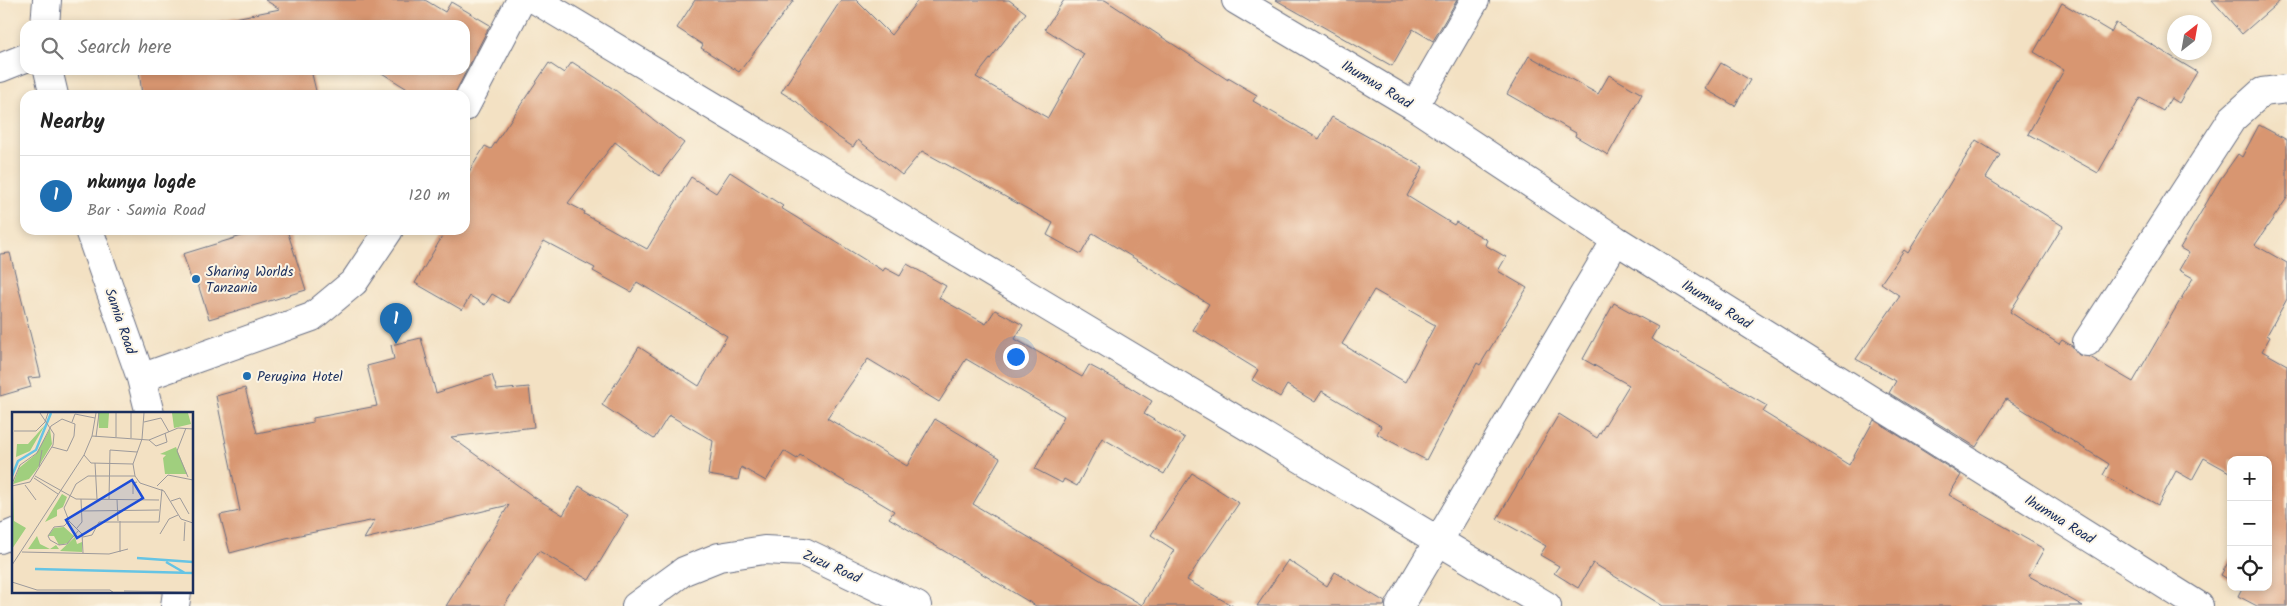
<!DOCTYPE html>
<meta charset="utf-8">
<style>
:root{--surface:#fff;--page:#f2f2f2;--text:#222;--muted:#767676;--line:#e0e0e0;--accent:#1f6fb2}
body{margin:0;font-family:Kalam,sans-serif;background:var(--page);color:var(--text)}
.controls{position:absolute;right:15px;bottom:15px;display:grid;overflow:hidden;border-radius:10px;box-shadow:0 2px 8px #0003}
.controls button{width:45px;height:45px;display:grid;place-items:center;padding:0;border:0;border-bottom:1px solid var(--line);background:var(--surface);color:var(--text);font:25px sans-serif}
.compass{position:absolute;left:2167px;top:15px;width:45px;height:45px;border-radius:50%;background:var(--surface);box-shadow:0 2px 8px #0003;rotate:31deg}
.you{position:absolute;left:1015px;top:356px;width:18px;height:18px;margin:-12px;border:4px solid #fff;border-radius:50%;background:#1a73e8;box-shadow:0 0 0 8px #1a73e833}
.badge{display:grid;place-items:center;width:32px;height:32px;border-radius:50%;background:var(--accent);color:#fff;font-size:16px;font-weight:700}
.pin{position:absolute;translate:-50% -41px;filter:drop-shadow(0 1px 2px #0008)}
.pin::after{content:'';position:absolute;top:26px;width:18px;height:15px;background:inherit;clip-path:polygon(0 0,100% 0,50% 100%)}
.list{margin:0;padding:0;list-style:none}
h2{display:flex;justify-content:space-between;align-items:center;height:65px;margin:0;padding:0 20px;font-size:21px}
h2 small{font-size:16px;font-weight:400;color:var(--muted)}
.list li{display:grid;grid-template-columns:32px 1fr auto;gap:15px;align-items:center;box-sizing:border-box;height:80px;padding:0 20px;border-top:1px solid var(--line)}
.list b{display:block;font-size:19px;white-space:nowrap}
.list p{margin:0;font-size:16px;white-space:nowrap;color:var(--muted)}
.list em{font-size:16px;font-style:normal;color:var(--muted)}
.icon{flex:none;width:28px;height:28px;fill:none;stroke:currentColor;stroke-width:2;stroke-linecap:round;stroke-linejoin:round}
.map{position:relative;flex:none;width:2287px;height:606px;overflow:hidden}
.search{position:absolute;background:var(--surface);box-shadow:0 2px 8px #0003;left:20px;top:20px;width:450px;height:55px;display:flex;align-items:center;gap:12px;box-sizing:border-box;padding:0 18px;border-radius:15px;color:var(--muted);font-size:19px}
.panel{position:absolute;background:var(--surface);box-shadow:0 2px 8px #0003;left:20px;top:90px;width:450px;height:145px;border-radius:15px}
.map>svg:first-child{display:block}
</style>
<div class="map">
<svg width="2287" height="606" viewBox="0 0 2287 606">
<rect width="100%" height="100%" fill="#fcf5e5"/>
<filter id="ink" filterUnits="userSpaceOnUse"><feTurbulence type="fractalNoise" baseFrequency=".02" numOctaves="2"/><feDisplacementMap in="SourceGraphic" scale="10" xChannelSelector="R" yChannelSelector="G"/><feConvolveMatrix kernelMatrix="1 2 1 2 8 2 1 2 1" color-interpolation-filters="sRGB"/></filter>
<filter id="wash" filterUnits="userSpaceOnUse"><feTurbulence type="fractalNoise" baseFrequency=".0096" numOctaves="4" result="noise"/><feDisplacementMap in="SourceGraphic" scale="20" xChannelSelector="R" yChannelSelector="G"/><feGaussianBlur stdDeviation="1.12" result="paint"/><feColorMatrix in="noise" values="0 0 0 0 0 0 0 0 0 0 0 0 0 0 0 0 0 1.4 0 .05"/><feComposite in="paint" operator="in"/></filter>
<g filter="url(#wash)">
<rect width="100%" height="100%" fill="#f3e1c3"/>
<g id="blocks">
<path fill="#d89671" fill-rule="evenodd" d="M265 0H425L445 12 451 2 490 25 454 95H417L377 70H465V25H305L302 23V25H200L280 9Z
M695 0H794L739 72 701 48 703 45 677 28Z
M841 0H856L891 35 918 0H1009L1026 13 976 77 1048 118 1084 54 1045 29 1064 0H1105L1228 80V78L1257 95 1253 101 1319 139 1332 117 1423 167 1407 196 1454 225 1456 222 1487 240 1485 245 1506 257 1498 271 1527 288 1480 365 1477 363 1426 460 1377 434 1381 426 1322 391 1315 402 1287 385 1280 397 1252 380 1258 370 1193 330 1209 304 1093 233 1081 254 1047 235 1053 223 922 151 902 175 858 140 853 147 835 135 797 102 781 92ZM1374 290 1435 325 1405 382 1342 344Z
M1276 0H1457L1433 41 1413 29 1392 66Z
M2212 0H2281L2242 34Z
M2062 3 2111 32 2116 23 2197 72 2179 103 2171 98 2163 111 2140 98 2098 173 2028 134 2064 70 2034 52Z
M1529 56 1598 94 1609 75 1642 94 1608 155 1575 136 1576 133 1507 94Z
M572 62 615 90 684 143 659 176 615 142 568 203 585 212 584 214 647 249 691 177 716 193 730 172 783 206 781 208 883 271 885 268 900 276 907 264 946 286 939 298 986 324 995 310 1023 325 1015 339 1082 377 1089 365 1126 385 1152 401 1144 414 1185 438 1164 474 1102 438 1077 486 1064 479 1062 483 1035 469 1064 416 966 359 939 402 868 359 827 418 907 466 935 419 1000 458 973 504 1142 605 1174 550 1151 535 1192 473 1239 503 1187 580 1233 606H1036L889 518 894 511 800 455 797 459 784 451 766 481 741 467 738 480 708 475 713 441 669 415 654 439 602 405 639 347 699 386 727 336 637 282 631 292 593 271 595 268 544 241 508 303 492 294 485 305 470 296 462 310 415 283 446 230H465V178L485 146 491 149 549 63 564 73Z
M1721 63 1750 80 1735 106 1705 89Z
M139 70H311L317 95H142Z
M2259 125 2287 140V198L2255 245 2287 263V299L2267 335 2270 337 2262 351 2287 365V606H2257L2238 596 2242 588 2240 587H2268V460H2231V473L2204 458 2192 480 2176 471 2158 505 2103 475 2109 464 2006 399 1976 447 1889 393 1896 381 1856 359 1900 296 1881 283 1904 250 1908 253 1976 140 2000 155 1986 178 2063 226 2010 312 2059 344 2062 340 2072 346 2079 355 2090 357 2133 382 2193 278 2179 270 2189 253 2180 248 2221 178 2238 154 2242 157Z
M261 230H287L306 290 209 319 196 278 191 279 183 254Z
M10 253 41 377 28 378 31 387 0 396V254Z
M1614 303 1658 327 1651 339 1767 406 1763 412 1849 465 1874 420 1961 475 1949 495 2044 549 2029 576 2083 606H1663L1593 563 1578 588 1554 573 1559 566 1540 555 1546 546 1497 519 1559 414 1597 438 1629 385 1583 359Z
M421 338 436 393 492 375 497 390 529 387 534 427 451 437 534 497 563 515 579 486 628 515 589 580 539 551 504 606H446L509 505 364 539 375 520 290 537 230 553 220 515 240 511 216 396 245 388 257 433 313 422V418L377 406 367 366 394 359 391 345Z
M2231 557V581L2221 575Z
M1288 560 1327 586 1335 572 1385 602 1384 606H1257Z"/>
</g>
</g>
<g filter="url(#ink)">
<use href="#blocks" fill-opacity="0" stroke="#676d81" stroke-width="1"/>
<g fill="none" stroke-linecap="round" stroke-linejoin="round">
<defs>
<path id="minor" d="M536 0 1547 606
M1236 0 1414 106 1616 240 2199 606
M45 25 47 0
M0 68 25 58
M48 70 54 95
M1414 106 1475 0
M465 107 521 0
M89 230 141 378 150 414
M2087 342 2232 119 2262 92 2287 89
M141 378 312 317 354 282 389 230
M0 539 14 533
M175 606 177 592
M636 606 684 571 719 557 764 550 804 552 917 606
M1400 606 1616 240"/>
</defs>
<use href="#minor" stroke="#676d81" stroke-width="30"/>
<use href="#minor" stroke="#fff" stroke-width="28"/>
</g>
</g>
<g fill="#1f6fb2" stroke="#fcf5e5" stroke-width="2">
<circle cx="196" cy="279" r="5"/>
<circle cx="247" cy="376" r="5"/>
</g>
<g text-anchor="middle" stroke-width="4" stroke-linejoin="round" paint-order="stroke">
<g font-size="14" fill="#1b2f5e" stroke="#fcf5e5">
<text transform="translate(1377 84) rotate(31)" y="5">Ihumwa Road</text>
<text transform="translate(1717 304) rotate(32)" y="5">Ihumwa Road</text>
<text transform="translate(121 321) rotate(71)" y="5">Samia Road</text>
<text transform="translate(2060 519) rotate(32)" y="5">Ihumwa Road</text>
<text transform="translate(832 566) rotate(24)" y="5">Zuzu Road</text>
</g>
<g font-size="14" fill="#1b2f5e" stroke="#fcf5e5" text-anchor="start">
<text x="206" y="276">Sharing Worlds<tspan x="206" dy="16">Tanzania</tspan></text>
<text x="257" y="381">Perugina Hotel</text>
</g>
</g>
<g transform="translate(12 412)">
<rect width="181" height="181" fill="#f3e1c3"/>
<path d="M86 1H97L96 16H87ZM160 1H176L179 12 162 16ZM33 13 18 39 4 45 5 32H16ZM38 17 40 32 25 57 17 67 1 72 7 56 24 42ZM164 35 175 62H153L151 46 154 43 148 42ZM1 80 2 109 14 116 0 137ZM50 82 55 85 51 95 45 98V104L33 110ZM52 115 62 124 56 131 47 133 42 124H36L42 116ZM25 124 28 132 38 137 44 133 47 137H16ZM63 125 65 132 70 130V140L48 139Z" fill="#a0cf7e"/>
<path fill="none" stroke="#66c4e4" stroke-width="2.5" d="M0 64 6 49 24 38 39 1M125 146 181 150M154 150 173 161M23 157 181 161"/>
<path fill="none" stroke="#9d9a9b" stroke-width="1" d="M132 1 130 27 121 52 123 64 128 71 152 79 169 107 181 111M60 10 63 2 83 6M132 10 149 6 157 20M174 16 165 39 176 65M2 19H24L33 10 36 1M80 24 137 28 166 16 181 17M84 25 87 1M104 25V1M119 26V1M137 28 144 34 155 30 153 21M72 43 79 51 121 52M83 51 85 87M27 55 30 38M23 64 64 87 147 88M22 66 46 82M0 72 8 53 25 41 39 14 50 7 63 12 62 24 55 39 40 35M13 73 24 88M0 74 18 70 41 33 42 22 28 1M145 74 156 63 181 68M121 82V71L125 70M97 87 98 38 125 40M105 87 106 109M159 89 168 86 177 102M69 99 147 98M57 109 52 114 42 115 36 124 38 128 47 133 55 132 67 118M108 109V140M65 116 70 110 69 87M148 122 157 107 166 103M71 125 80 123 87 110H147L150 77M172 129 173 110M10 140 97 142 116 137M71 141 70 122 57 109 52 96 64 72 76 64H123M0 153 72 43 80 24 84 1M0 170 25 178H98L102 181M112 179 181 180"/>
<path fill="#1d4ed8" fill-opacity="0.15" stroke="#1d4ed8" stroke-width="2.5" d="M120 68 131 86 65 126 54 108Z"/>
<rect width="181" height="181" fill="none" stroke="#1b2f5e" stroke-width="2.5"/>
</g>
</svg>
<div class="controls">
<button>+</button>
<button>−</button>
<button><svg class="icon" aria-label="locate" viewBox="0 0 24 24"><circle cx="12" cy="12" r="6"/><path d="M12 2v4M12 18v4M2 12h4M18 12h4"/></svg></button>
</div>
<svg class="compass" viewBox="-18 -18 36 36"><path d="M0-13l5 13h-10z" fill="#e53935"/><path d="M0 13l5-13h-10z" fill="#767676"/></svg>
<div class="you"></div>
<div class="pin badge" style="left:396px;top:344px">1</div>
<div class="search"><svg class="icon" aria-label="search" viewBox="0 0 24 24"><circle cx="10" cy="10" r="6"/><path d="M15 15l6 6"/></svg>Search here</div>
<section class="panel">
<h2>Nearby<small></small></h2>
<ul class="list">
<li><span class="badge">1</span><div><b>nkunya logde</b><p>Bar · Samia Road</p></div><em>120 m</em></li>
</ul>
</section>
</div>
